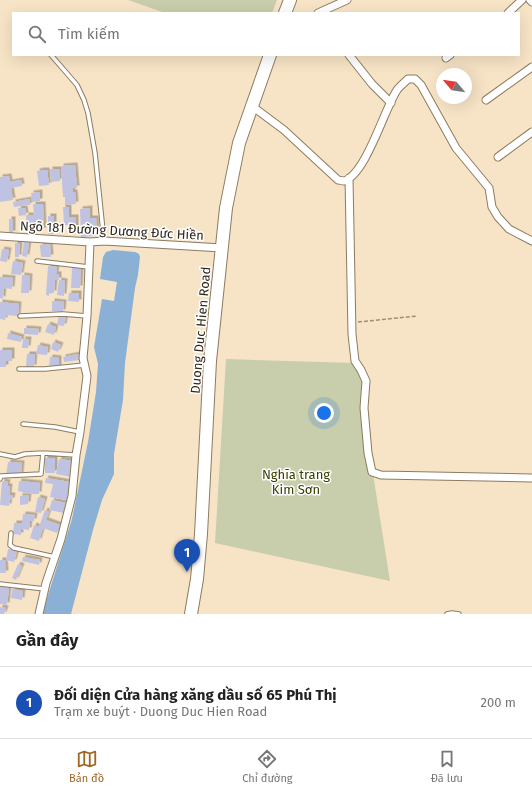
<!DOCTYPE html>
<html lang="vi">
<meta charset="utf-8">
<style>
:root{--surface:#fff;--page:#f2f2f2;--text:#222;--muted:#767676;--line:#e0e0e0;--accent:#9f6624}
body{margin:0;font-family:"Fira Sans",sans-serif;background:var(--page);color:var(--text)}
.compass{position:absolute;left:436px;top:68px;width:36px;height:36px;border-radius:50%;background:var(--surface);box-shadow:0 4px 16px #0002;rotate:299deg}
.you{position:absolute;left:324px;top:413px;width:14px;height:14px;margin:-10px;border:3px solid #fff;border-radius:50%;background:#1a73e8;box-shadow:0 0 0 6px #1a73e833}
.badge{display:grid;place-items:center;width:26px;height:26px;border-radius:50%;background:var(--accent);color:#fff;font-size:13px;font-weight:700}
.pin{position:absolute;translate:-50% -33px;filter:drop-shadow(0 1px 2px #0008)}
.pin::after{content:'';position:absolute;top:21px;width:14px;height:12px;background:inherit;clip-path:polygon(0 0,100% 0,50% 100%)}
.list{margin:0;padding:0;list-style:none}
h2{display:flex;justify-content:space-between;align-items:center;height:52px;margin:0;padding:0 16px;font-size:17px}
h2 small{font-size:13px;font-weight:400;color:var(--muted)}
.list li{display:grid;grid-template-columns:26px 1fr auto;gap:12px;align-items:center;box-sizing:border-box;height:72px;padding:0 16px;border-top:1px solid var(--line)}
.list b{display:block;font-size:15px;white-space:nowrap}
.list p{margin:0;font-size:13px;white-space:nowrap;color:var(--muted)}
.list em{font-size:13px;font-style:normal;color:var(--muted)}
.icon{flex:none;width:22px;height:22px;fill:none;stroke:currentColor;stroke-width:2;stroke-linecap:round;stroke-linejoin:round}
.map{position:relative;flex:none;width:532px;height:614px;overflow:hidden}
.search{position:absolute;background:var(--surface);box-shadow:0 4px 16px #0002;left:12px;right:12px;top:12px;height:44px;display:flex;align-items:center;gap:10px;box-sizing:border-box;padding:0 14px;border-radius:0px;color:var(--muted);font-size:15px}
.sheet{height:124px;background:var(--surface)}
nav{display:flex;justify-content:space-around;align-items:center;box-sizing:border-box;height:56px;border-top:1px solid var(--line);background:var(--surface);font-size:11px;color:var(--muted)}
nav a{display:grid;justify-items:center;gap:2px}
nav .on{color:var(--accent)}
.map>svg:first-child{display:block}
</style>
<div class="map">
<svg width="532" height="614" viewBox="0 0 532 614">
<defs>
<filter id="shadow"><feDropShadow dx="2.5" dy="-2.5" stdDeviation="0" flood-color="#0004"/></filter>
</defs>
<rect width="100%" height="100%" fill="#f7e4c6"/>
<path fill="#c8cdab" d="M128 0H277L272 13H165Z
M226 359 354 363 366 381 363 411 390 581 215 543Z"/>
<path fill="#8bb0d5" d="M113 250 135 252 139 254 140 257 138 275 135 288 125 363 123 400 114 454V474L102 500 93 530 71 614H42L72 519 88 442 96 392 98 364 94 347 102 299 114 301 117 282 100 279 103 257 106 252Z"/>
<path fill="#c0c2e2" filter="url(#shadow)" d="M75 165 77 188H72L73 192H75L76 204 65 205V197H63L61 166Z
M50 169H59L60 181 51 182Z
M42 170H47L49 185 39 186 37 171Z
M9 176 10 182 21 180 22 186 11 188 13 200 0 202V177Z
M40 192V201L32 202 31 193Z
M30 199V205L14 207 13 202Z
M33 204H43L44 230 27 231 26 215H34Z
M63 207H69V217H76V233L70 234V225H64Z
M18 208H25L26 215 19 216Z
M90 208V218H96L97 236 81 237 80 209Z
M48 216H54V234H48Z
M9 219H13V233H9Z
M24 241 29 242 27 257 22 256Z
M15 243H20L19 257H15Z
M50 244 51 257H41L40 245Z
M2 249 9 250 7 262 0 261Z
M13 261 23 263 21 275 11 274Z
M48 266 57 267 56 274H59V280H55L54 293H49V296L46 295Z
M72 267H81L80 288H71Z
M22 275 30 276 29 293H21Z
M0 277 13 278 12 289 4 288 3 299 0 298Z
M59 280 65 281 64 296 57 295Z
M69 293H79V302L68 301Z
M52 301 64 302 63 312 52 311Z
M0 302 19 304 18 316 6 315 5 320 0 319Z
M59 315 66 316 64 326 57 325Z
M48 324 56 327 54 335 45 332Z
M24 328 39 329 38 335 24 334Z
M8 333 22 337 21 342 7 339Z
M23 339H29L28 348H22Z
M53 342 61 345 58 352 51 349Z
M38 345 48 347 47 355 36 354Z
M0 350H12V361H6V367H0Z
M27 354H35L34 367H26Z
M78 354 79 360 64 362 63 357Z
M50 357 59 358V368L49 367Z
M45 458H55V473H45Z
M59 459 74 461 71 477 56 474Z
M8 462 22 463 21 475 11 474V476H6Z
M46 478 70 482 67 500 50 497 53 484 45 483Z
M2 481 8 482 7 486H10L9 495H13L12 500H10L9 506 0 505Z
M19 481 40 483 39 494H23V492L18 491Z
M29 495 28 504 20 505V496Z
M38 497 45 499 41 513 35 512Z
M52 500 66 503 64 513 49 510Z
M45 510 49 512 46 520 60 525 57 533 43 528 39 541 30 538 34 525 39 527Z
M23 514 35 515 34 521H30L29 530 21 529V535L13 534 14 523H22Z
M8 549 17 551 14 562 6 560Z
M23 557 40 560 39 565 22 561Z
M0 560H5L6 573H0Z
M18 564 22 566 16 580 12 578Z
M0 586 9 588 7 605 0 604Z
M12 589 23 591 22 600 11 598Z
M0 607 6 608 4 614H0Z"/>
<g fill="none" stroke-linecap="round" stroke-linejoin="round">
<defs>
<path id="service" d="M51 55 77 85 84 100 88 113 95 153 104 241
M37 261 89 267
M20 316 63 314 87 316
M19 369H45L85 365
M23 424 55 427 80 432
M0 454 15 457 25 454 43 453 76 455
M0 479 1 476 41 474 43 453
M11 533 10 545 14 548 55 557
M0 584 45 589
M447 614 452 613 459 614"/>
<path id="minor" d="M530 0 532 2
M318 13 347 0
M508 13 522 0
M349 55 372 84 391 103
M446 58 450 55
M486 100 532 67
M252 106 284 130 338 180C340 180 342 181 344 181 366 174 384 110 397 90 400 86 404 83 408 79H415L421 85 456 148 489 188 492 207 498 217 509 229 532 241
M498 157 532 132
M349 178 352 334 355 361 361 370 366 381 364 408 368 453 372 472 381 475 532 478
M0 236 90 242 104 241 222 248
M39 614 46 583 61 539 72 496 76 455 80 432 87 376 83 358 87 316 90 242"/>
<path id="trunk" d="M285 13 290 0
M191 614 197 579 201 534 210 361 226 208 239 143 270 55"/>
</defs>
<use href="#service" stroke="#8d7b60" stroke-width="5.5"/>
<use href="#minor" stroke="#8d7b60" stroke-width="9"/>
<use href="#trunk" stroke="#8d7b60" stroke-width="14"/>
<path stroke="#9c8e78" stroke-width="1.5" stroke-dasharray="4 2" stroke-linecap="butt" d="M358 322 417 316"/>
<use href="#service" stroke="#fff" stroke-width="3.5"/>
<use href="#minor" stroke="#fff" stroke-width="7"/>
<use href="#trunk" stroke="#fff" stroke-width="12"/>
</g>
<g text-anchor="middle" stroke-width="3" stroke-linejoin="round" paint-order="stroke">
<g font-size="13" fill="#2e271b" stroke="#fff">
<text transform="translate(112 230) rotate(3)" y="5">Ngõ 181 Đường Dương Đức Hiền</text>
<text transform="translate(200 330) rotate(-85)" y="5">Duong Duc Hien Road</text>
</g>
<g font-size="13" fill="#3a3e00" stroke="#fff">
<text x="296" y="479">Nghĩa trang<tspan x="296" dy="15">Kim Sơn</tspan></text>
</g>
</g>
</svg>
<svg class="compass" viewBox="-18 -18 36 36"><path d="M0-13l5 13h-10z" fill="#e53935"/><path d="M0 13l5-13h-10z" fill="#767676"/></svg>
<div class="you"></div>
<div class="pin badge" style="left:187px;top:572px;background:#1a4fb4">1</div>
<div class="search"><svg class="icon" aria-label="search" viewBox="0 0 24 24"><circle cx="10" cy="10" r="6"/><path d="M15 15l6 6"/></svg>Tìm kiếm</div>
</div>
<section class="sheet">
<h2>Gần đây<small></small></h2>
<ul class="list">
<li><span class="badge" style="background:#1a4fb4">1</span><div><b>Đối diện Cửa hàng xăng dầu số 65 Phú Thị</b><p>Trạm xe buýt · Duong Duc Hien Road</p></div><em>200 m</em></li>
</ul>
</section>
<nav>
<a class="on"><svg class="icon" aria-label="map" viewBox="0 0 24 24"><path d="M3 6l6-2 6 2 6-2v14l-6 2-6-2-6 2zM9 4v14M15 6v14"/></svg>Bản đồ</a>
<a><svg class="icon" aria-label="directions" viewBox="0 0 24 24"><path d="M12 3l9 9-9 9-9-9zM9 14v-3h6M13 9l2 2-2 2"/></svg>Chỉ đường</a>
<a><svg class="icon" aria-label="saved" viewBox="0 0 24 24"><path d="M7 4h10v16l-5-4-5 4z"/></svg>Đã lưu</a>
</nav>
